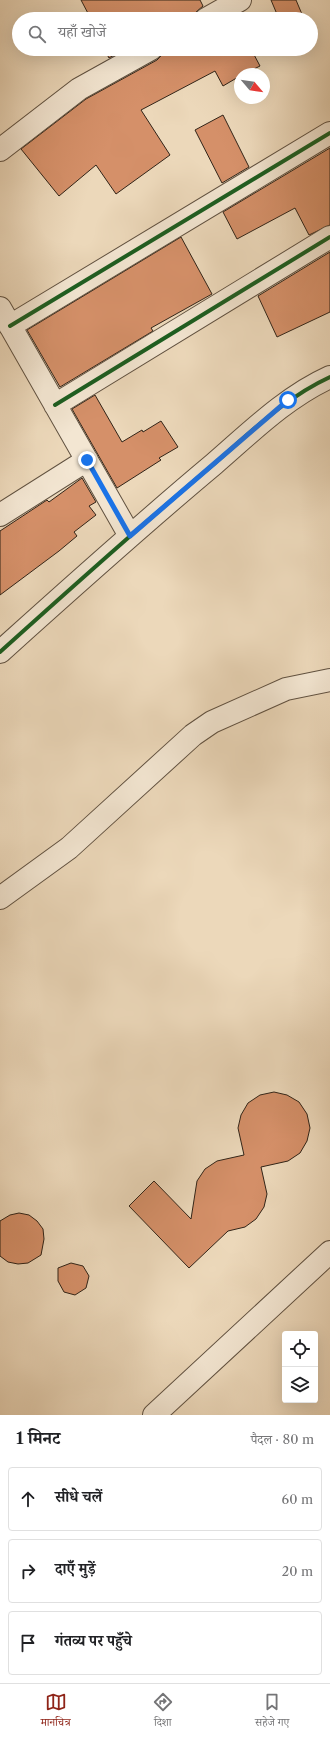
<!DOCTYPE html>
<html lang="hi">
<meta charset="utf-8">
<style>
:root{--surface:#fff;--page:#f6f6f6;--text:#202124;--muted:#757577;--line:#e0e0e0;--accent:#8f2418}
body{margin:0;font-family:"Libre Caslon Text","Noto Serif Devanagari",serif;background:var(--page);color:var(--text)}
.controls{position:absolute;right:12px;bottom:12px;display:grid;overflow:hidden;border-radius:4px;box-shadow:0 4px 16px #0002}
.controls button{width:36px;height:36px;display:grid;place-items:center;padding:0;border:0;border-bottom:1px solid var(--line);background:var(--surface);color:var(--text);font:20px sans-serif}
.compass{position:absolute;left:234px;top:68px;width:36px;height:36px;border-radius:50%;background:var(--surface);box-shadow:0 4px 16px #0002;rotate:119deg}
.stop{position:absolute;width:12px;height:12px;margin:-9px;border:3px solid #1a73e8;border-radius:50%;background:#fff}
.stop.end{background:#1a73e8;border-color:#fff;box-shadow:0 1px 4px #0008}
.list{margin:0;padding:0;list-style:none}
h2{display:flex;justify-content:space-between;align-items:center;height:52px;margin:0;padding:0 16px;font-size:17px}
h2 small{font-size:13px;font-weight:400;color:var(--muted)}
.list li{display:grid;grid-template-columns:26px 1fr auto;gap:12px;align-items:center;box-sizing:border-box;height:64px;margin:0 8px 8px;padding:0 8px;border:1px solid var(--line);border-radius:4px}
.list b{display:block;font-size:15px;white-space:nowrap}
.list em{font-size:13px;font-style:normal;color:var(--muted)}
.icon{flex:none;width:22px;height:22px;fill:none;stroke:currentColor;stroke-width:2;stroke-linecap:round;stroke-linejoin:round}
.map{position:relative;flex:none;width:330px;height:1415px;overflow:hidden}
.search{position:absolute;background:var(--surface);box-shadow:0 4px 16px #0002;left:12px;right:12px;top:12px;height:44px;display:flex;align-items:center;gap:10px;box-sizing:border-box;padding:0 14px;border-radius:22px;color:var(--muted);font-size:15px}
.sheet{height:268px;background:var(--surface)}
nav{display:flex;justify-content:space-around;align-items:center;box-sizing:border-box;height:56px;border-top:1px solid var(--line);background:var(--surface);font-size:11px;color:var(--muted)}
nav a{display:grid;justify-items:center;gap:2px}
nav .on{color:var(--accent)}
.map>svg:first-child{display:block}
</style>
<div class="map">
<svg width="330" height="1415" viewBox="0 0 330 1415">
<rect width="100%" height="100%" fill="#ecd8ba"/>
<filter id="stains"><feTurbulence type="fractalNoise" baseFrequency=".005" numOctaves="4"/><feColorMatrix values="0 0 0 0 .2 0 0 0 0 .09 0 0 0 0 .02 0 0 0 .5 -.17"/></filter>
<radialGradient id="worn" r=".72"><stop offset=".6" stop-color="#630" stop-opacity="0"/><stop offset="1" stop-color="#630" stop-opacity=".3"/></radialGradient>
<path fill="#d59069" stroke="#312418" d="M81 0H200L203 6 196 12 194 19H91Z
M271 0H296L304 19H279Z
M104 49H125L109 58Z
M163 49H251L260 66 244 74H240V76L223 86 215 71 141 110 170 155 116 194 96 165 59 196 21 149 86 99 157 60 162 55Z
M223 115 249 167 222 183 195 130Z
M330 148V225L309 235 295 208 237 239 223 212Z
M181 237 212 294 151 328 153 331 60 387 27 330Z
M330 252V312L277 337 258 296Z
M95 395 122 442 142 430 143 432 161 421 178 447 159 458 161 460 117 488 72 409Z
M82 478 96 502 89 506 96 515 74 532 77 536 59 551 0 595V531L47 500 49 502Z
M274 1092 287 1095 299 1102 307 1114 310 1128 307 1141 300 1153 288 1161 261 1167 267 1194 264 1207 256 1219 245 1227 228 1231 189 1268 129 1206 154 1181 191 1219 197 1181 205 1169 217 1161 244 1155 238 1128 241 1115 248 1103 260 1095Z
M19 1213 29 1215 37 1221 43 1229 44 1239 41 1255 28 1263 18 1264 8 1262 0 1256V1221L10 1215Z
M71 1263 83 1266 89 1276 86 1288 75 1295 64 1292 58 1281V1268Z"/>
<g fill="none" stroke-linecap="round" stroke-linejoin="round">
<defs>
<path id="minor" d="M206 19 240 0
M0 150 79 89 151 49
M0 308 130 536
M10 326 330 133
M55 405 330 237
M0 515 87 460
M0 652C71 588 141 525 214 464 251 432 286 397 330 377
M0 898 69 848 193 735 212 722 286 689 330 680
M154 1415 330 1252"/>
</defs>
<use href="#minor" stroke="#605140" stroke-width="24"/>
<use href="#minor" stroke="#f3e6d2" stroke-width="22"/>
<defs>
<path id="cycleway" d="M10 326 330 133
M55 405 330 237
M0 652C71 588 141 525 214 464 251 432 286 397 330 377"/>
</defs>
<use href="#cycleway" stroke="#f3e6d2" stroke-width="6"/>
<use href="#cycleway" stroke="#1b5e20" stroke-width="4"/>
</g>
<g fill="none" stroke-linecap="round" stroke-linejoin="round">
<path stroke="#1a73e8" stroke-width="5" d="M87 460 130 536 288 400"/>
</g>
<rect width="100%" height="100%" filter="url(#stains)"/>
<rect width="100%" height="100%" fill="url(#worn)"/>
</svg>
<div class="controls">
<button><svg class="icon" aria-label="locate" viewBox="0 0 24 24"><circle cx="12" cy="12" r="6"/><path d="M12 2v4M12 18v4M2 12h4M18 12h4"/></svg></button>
<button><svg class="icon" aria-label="layers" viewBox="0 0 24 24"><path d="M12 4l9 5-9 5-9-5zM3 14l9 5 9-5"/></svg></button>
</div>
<svg class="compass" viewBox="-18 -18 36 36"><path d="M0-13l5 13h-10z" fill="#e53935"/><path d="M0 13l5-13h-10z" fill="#757577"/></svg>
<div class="stop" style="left:288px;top:400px"></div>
<div class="stop end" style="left:87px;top:460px"></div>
<div class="search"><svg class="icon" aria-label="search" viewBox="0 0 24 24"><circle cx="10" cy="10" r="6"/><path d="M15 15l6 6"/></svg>यहाँ खोजें</div>
</div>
<section class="sheet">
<h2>1 मिनट<small>पैदल · 80 m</small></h2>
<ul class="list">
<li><svg class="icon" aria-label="ahead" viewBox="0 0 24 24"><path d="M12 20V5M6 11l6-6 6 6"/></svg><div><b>सीधे चलें</b></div><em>60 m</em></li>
<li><svg class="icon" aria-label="right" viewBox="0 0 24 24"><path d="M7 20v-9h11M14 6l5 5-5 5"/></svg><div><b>दाएँ मुड़ें</b></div><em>20 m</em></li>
<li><svg class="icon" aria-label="arrive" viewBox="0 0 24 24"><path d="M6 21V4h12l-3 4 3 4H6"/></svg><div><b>गंतव्य पर पहुँचे</b></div></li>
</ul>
</section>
<nav>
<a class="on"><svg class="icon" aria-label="map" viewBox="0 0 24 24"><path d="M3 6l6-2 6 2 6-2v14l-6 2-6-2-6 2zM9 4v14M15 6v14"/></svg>मानचित्र</a>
<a><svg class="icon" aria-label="directions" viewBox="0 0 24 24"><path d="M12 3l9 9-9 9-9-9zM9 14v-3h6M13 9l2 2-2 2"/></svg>दिशा</a>
<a><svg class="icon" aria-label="saved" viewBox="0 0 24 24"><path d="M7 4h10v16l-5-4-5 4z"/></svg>सहेजे गए</a>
</nav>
